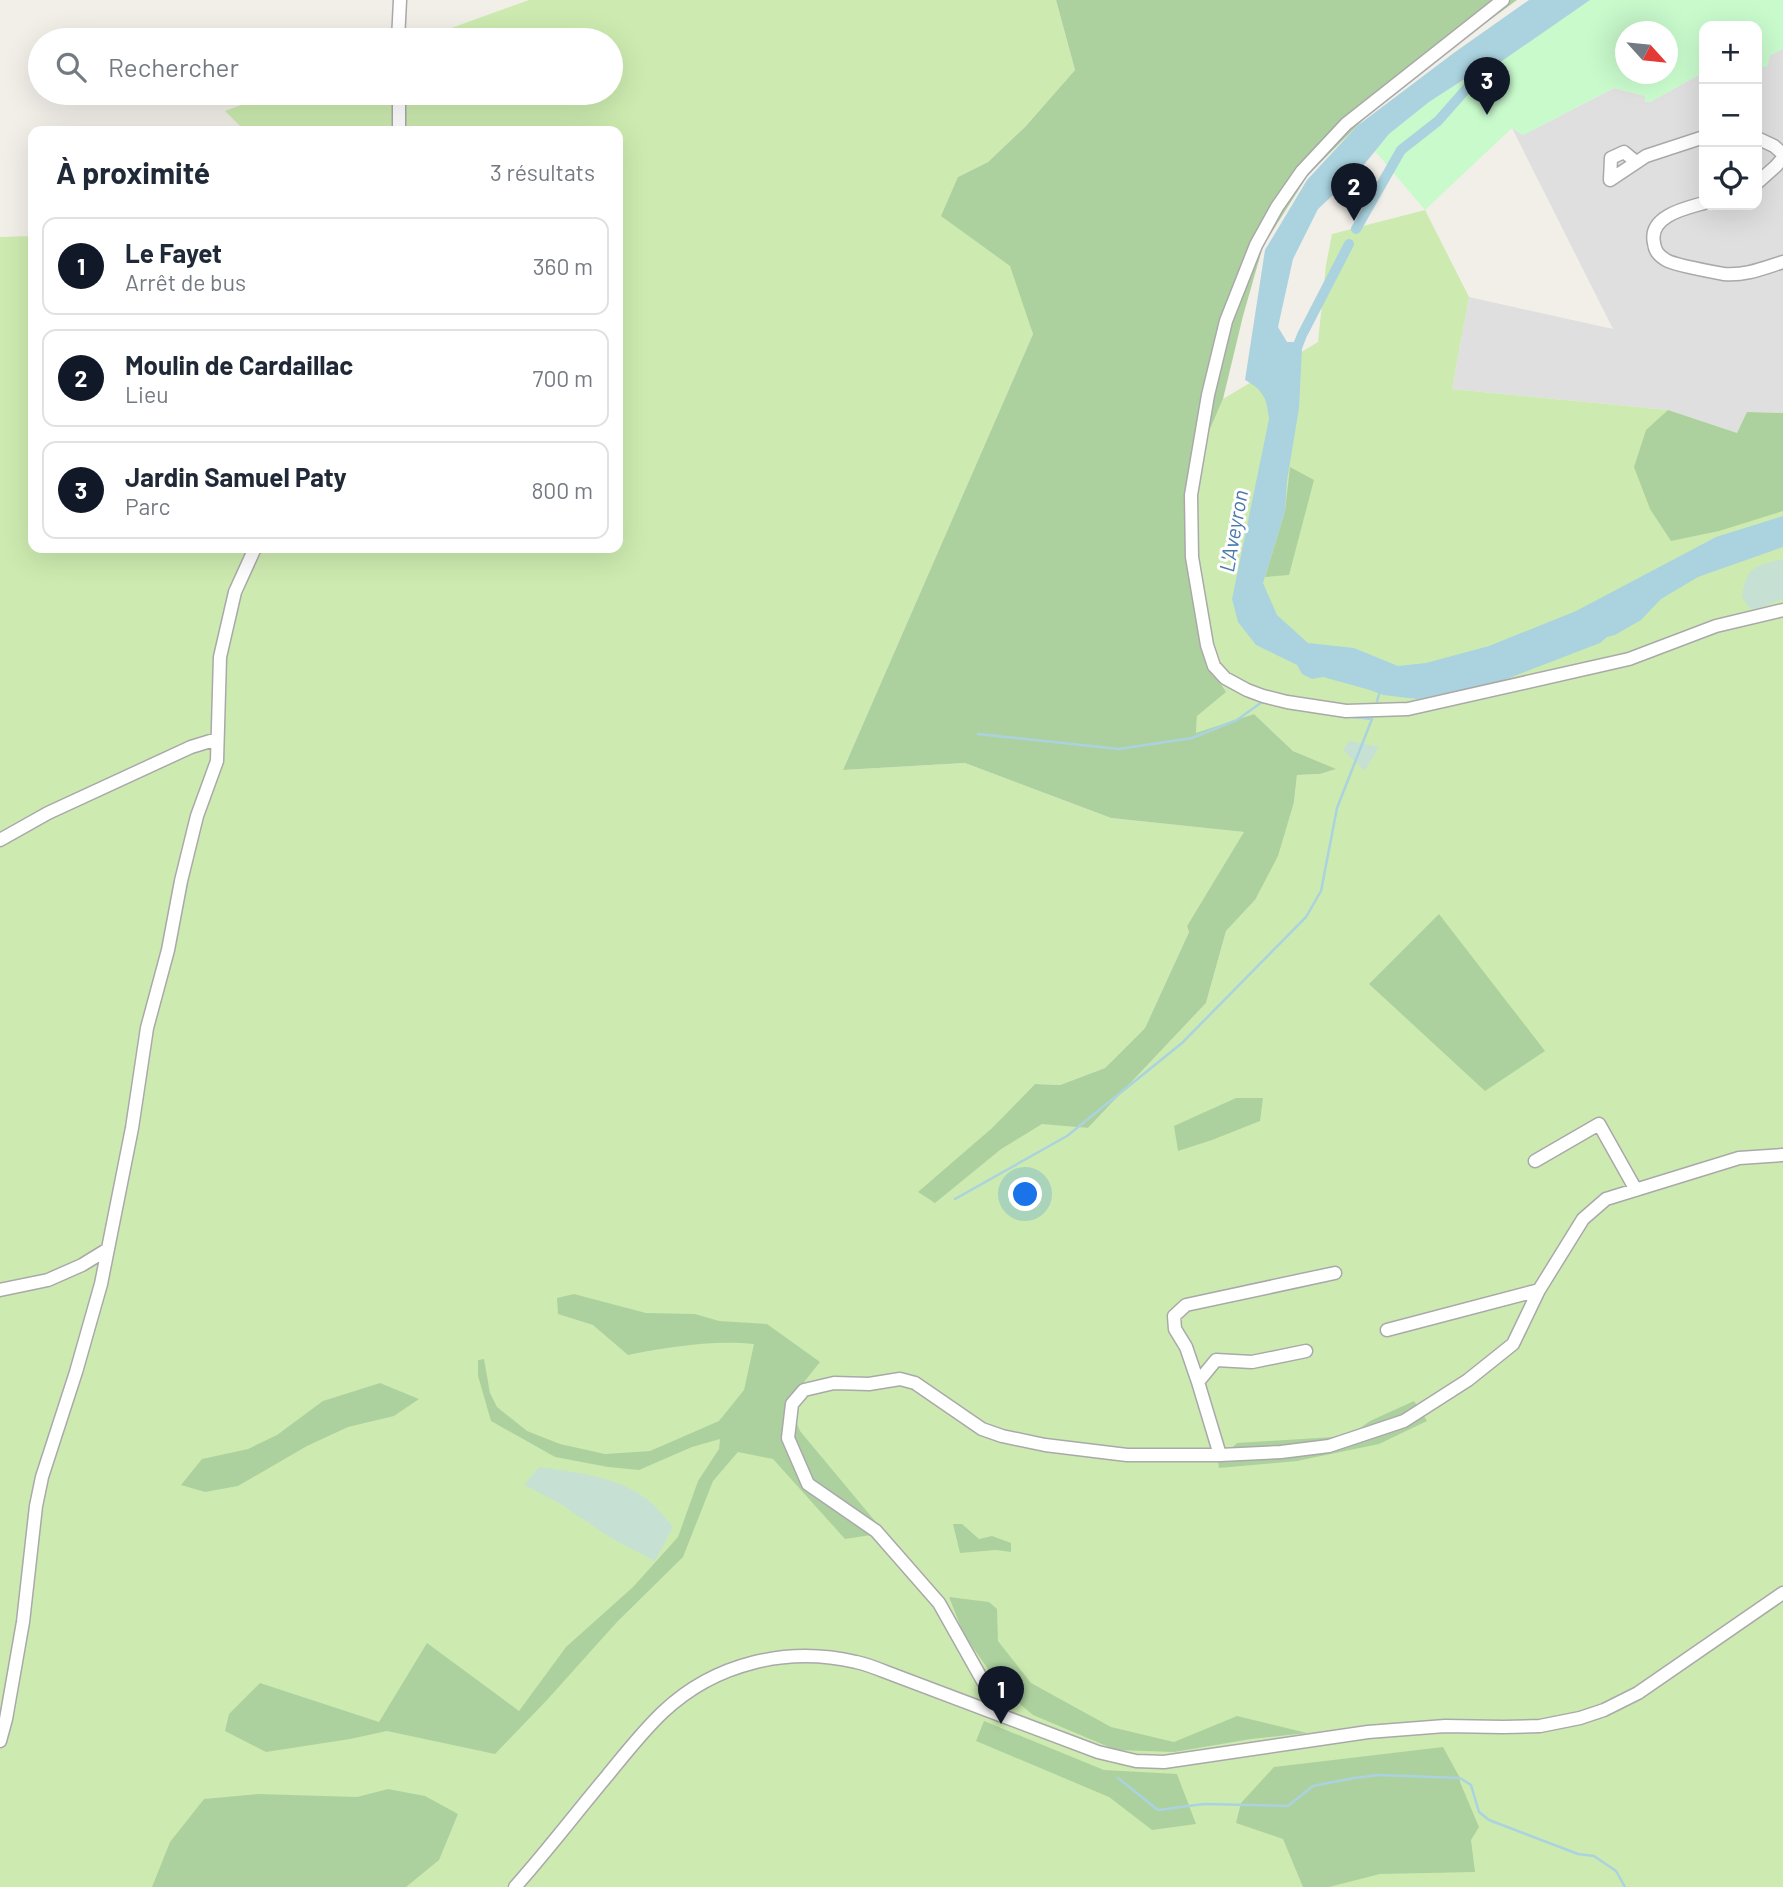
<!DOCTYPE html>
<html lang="fr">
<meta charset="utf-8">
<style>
:root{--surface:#fff;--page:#f2f2f3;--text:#1f2937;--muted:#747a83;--line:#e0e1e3;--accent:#111827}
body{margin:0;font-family:Barlow,sans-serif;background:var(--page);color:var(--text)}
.controls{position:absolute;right:21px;top:21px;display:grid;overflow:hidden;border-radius:14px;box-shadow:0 7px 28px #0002}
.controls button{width:63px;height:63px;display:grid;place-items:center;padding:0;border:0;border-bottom:2px solid var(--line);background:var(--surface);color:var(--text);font:35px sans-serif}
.compass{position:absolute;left:1615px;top:21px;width:63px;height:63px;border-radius:50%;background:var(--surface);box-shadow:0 7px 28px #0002;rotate:117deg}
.you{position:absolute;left:1026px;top:1195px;width:24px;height:24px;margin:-18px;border:5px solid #fff;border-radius:50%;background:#1a73e8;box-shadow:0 0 0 10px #1a73e833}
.badge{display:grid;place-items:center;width:46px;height:46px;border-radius:50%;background:var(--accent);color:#fff;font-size:23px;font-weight:700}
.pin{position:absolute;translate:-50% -58px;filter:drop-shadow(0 2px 4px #0008)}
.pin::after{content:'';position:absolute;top:37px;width:24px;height:21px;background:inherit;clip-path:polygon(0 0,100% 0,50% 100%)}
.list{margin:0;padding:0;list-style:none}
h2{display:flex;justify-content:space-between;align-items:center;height:91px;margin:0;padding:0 28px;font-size:30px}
h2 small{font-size:23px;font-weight:400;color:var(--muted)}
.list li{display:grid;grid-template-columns:46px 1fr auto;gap:21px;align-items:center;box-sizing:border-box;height:98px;margin:0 14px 14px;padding:0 14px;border:2px solid var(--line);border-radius:14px}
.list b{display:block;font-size:26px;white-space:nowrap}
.list p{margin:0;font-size:23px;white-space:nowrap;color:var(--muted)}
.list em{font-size:23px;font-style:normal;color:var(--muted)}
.icon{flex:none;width:38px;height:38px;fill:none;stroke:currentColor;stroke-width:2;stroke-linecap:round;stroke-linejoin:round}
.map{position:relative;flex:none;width:1783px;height:1887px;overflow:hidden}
.search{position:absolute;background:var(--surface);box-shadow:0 7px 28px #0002;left:28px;top:28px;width:595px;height:77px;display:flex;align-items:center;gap:18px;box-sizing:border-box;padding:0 24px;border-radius:38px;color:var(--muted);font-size:26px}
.panel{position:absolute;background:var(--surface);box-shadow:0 7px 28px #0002;left:28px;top:126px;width:595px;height:427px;border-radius:14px}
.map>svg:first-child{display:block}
</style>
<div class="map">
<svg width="1783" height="1887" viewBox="0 0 1783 1887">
<rect width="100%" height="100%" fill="#f2efe9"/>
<path fill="#e0dfdf" d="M1783 49V413L1747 412 1737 433 1668 410 1452 389 1469 297 1613 329 1512 128 1523 135 1614 88 1646 96 1650 102 1704 72V205H1757V67L1770 55Z"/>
<path fill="#cdebb0" d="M529 0H1056L1075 70 1025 127 988 162 958 177 1016 265 1033 334 843 770 965 763 1111 818 1245 832 1187 926 1189 932 1145 1028 1105 1068 1060 1085 1035 1084 991 1129 1000 1150 1042 1123 1088 1128 1206 1003 1226 931 1255 900 1294 802 1297 775 1320 774 1335 769 1293 751 1254 714 1196 734 1197 716 1217 678 1189 566 1188 480 1223 399 1318 342 1326 265 1332 234 1425 210 1469 297 1452 389 1668 410 1737 433 1747 412 1783 413V1887H0V237L33 236V548H618V131H245L225 111 274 93H611V40H418Z"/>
<path fill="#add19e" d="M1056 0H1517L1450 49 1369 114 1308 175 1263 246 1243 316 1223 399 1188 480 1189 566 1217 678 1226 692 1197 716 1196 733 1254 714 1293 751 1336 769 1320 774 1297 775 1294 802 1278 856 1255 900 1226 931 1206 1003 1088 1128 1042 1124 1000 1150 935 1203 918 1192 991 1129 1035 1084 1060 1085 1105 1068 1145 1028 1189 932 1187 926 1244 832 1111 818 965 763 843 770 1033 334 1010 266 941 216 958 177 988 162 1025 127 1075 70Z
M1668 410 1737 433 1747 412 1783 413V511L1719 531 1671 541 1650 509 1634 467 1646 430Z
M1290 467 1314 480 1289 575 1265 577 1285 511Z
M1439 914 1545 1051 1485 1091 1369 984Z
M1236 1098H1263L1260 1121 1212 1140 1178 1151 1174 1126Z
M574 1294 646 1313 695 1314 719 1321 767 1324 820 1362 788 1402 800 1431 885 1533 845 1539 773 1459 738 1452 713 1481 683 1557 617 1622 547 1700 495 1754 387 1731 350 1739 266 1752 225 1731 229 1714 260 1683 379 1722 427 1643 519 1711 566 1647 633 1587 678 1537 698 1481 719 1449 720 1439 692 1447 639 1470 608 1467 555 1457 491 1421 478 1376V1360L484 1359 490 1393 497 1407 527 1431 560 1444 605 1454 650 1451 719 1421 744 1390 754 1344C712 1340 669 1347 628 1355L593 1325 558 1314 557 1298Z
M380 1383 419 1399 394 1416 348 1427 307 1446 238 1486 205 1492 181 1485 202 1459 248 1449 277 1435 323 1401Z
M1414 1401 1427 1421 1379 1444 1297 1461 1219 1468 1218 1461 1237 1443 1349 1436 1370 1421Z
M953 1524H962L979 1539 992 1536 1011 1543V1552L996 1550 960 1553Z
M949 1597 989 1602 997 1609 998 1641 1031 1683 1111 1727 1174 1742 1237 1716 1307 1733 1251 1739 1174 1752 1116 1750 1033 1715 1003 1690 964 1635Z
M984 1721 1104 1770 1177 1774 1196 1824 1152 1830 1109 1797 976 1741Z
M1443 1747 1460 1778V1782L1479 1827 1471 1840 1475 1872 1380 1874 1329 1887H1303L1283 1839 1236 1823 1241 1803 1274 1767Z
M388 1789 425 1796 458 1814 439 1860 406 1887H152L170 1842 204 1799 258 1794 357 1797Z"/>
<path fill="#c6e0d4" d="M1783 559V599L1760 608 1750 609 1742 597C1747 565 1754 567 1783 559Z
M1349 741 1379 747 1365 771 1343 750Z
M539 1467C573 1472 608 1475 638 1493 652 1501 663 1515 673 1527L655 1561 611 1538 559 1503 524 1485Z"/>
<path fill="#c8facc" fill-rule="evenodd" d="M1590 0H1783V49L1770 55 1767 67H1757V26H1704V72L1650 102H1645V96L1614 88 1523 135 1512 128 1425 210 1375 151 1389 134 1429 102ZM1626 32H1668V74H1626Z"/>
<path fill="#aad3df" d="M1529 0H1590L1489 70 1477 71 1429 102 1389 134 1358 172 1318 209 1293 259 1278 327 1287 342H1294L1302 348 1299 408 1287 481 1285 511 1263 583 1277 615 1308 643 1354 648 1398 666 1426 663 1489 646 1576 611 1716 537 1783 516V547L1698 577 1661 599 1641 620 1615 635 1607 637 1600 643 1496 683 1417 699 1383 695 1370 690 1323 677 1312 679 1302 674 1297 665 1256 645 1238 622 1232 599 1269 419C1267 398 1263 390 1245 380L1265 250 1307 180 1357 126 1455 52Z"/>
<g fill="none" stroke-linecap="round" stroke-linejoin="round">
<path stroke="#aad3df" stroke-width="2.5" d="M1377 701 1380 691
M978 734 1119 749 1192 738 1237 720 1262 702 1267 703
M955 1199 1067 1136 1182 1043 1306 917 1321 891 1337 808 1372 719 1353 717
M1118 1778 1158 1810 1204 1804 1288 1806 1313 1786 1354 1778 1378 1775 1460 1778 1471 1785 1479 1812 1489 1820 1578 1854 1594 1856 1616 1871 1625 1887"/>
<path stroke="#aad3df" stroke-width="10" d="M1356 229 1401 150 1438 121 1491 61
M1293 358 1302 335 1349 244"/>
<defs>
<path id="minor" d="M1503 0 1346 124 1302 171 1277 207 1256 245 1226 321 1208 395 1191 495 1192 557 1207 645 1214 666 1225 678 1247 690 1263 696 1287 702 1346 711 1408 709 1629 659 1716 626 1783 610
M398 40 400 0
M399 93V131
M1757 138 1774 146 1783 154
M1636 162 1624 152 1611 158 1610 180 1646 156 1704 137
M1757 183 1776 166 1783 158
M1704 203C1686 208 1648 216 1654 243 1655 251 1658 255 1666 260 1674 265 1713 272 1724 274 1745 276 1764 268 1783 262
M0 840 48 813 191 747 217 739
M1535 1161 1599 1124 1636 1190
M0 1290 48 1280 82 1265 108 1249
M1387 1330 1539 1290
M1198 1382 1186 1347 1175 1329 1174 1316 1186 1305 1335 1273
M1220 1455 1198 1382 1216 1360 1252 1362 1306 1351
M1002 1715 939 1603 876 1531 808 1484 788 1438 792 1404 804 1390 834 1383 869 1384 900 1379 915 1383 982 1429 1002 1436 1045 1445 1127 1455H1220L1281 1452 1329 1446 1404 1421 1468 1380 1513 1344 1539 1290 1583 1219 1606 1199 1739 1158 1783 1155
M0 1741 6 1719 23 1622 36 1506 42 1477 76 1372 101 1284 132 1128 147 1028 168 950 181 881 197 816 217 761 220 657 235 592 255 548
M515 1887C547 1851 576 1813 607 1776 625 1754 642 1732 663 1712 715 1663 787 1646 856 1662 866 1664 876 1668 886 1672L1098 1752 1136 1761 1164 1762 1368 1732 1445 1726 1503 1727 1540 1726 1580 1718 1604 1710 1638 1693 1783 1593"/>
</defs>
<use href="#minor" stroke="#a9a9a9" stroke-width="15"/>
<use href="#minor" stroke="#fff" stroke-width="12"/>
</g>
<g text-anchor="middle" stroke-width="6" stroke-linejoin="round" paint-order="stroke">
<g font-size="21" font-style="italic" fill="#4a7aab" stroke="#fff">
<text transform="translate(1234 531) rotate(-80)" y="7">L'Aveyron</text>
</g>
</g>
</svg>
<div class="controls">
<button>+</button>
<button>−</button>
<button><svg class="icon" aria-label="locate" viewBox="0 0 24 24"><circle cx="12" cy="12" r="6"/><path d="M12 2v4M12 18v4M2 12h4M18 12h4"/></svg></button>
</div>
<svg class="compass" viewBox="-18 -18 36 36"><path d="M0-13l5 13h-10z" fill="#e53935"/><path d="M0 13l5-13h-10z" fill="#747a83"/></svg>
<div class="you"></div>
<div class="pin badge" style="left:1001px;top:1724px">1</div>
<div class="pin badge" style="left:1354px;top:221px">2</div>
<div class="pin badge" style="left:1487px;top:115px">3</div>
<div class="search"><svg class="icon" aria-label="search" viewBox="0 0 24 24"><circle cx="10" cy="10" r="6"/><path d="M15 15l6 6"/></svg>Rechercher</div>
<section class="panel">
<h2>À proximité<small>3 résultats</small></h2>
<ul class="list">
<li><span class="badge">1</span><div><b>Le Fayet</b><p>Arrêt de bus</p></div><em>360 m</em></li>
<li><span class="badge">2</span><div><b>Moulin de Cardaillac</b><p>Lieu</p></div><em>700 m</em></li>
<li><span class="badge">3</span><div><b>Jardin Samuel Paty</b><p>Parc</p></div><em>800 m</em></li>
</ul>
</section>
</div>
